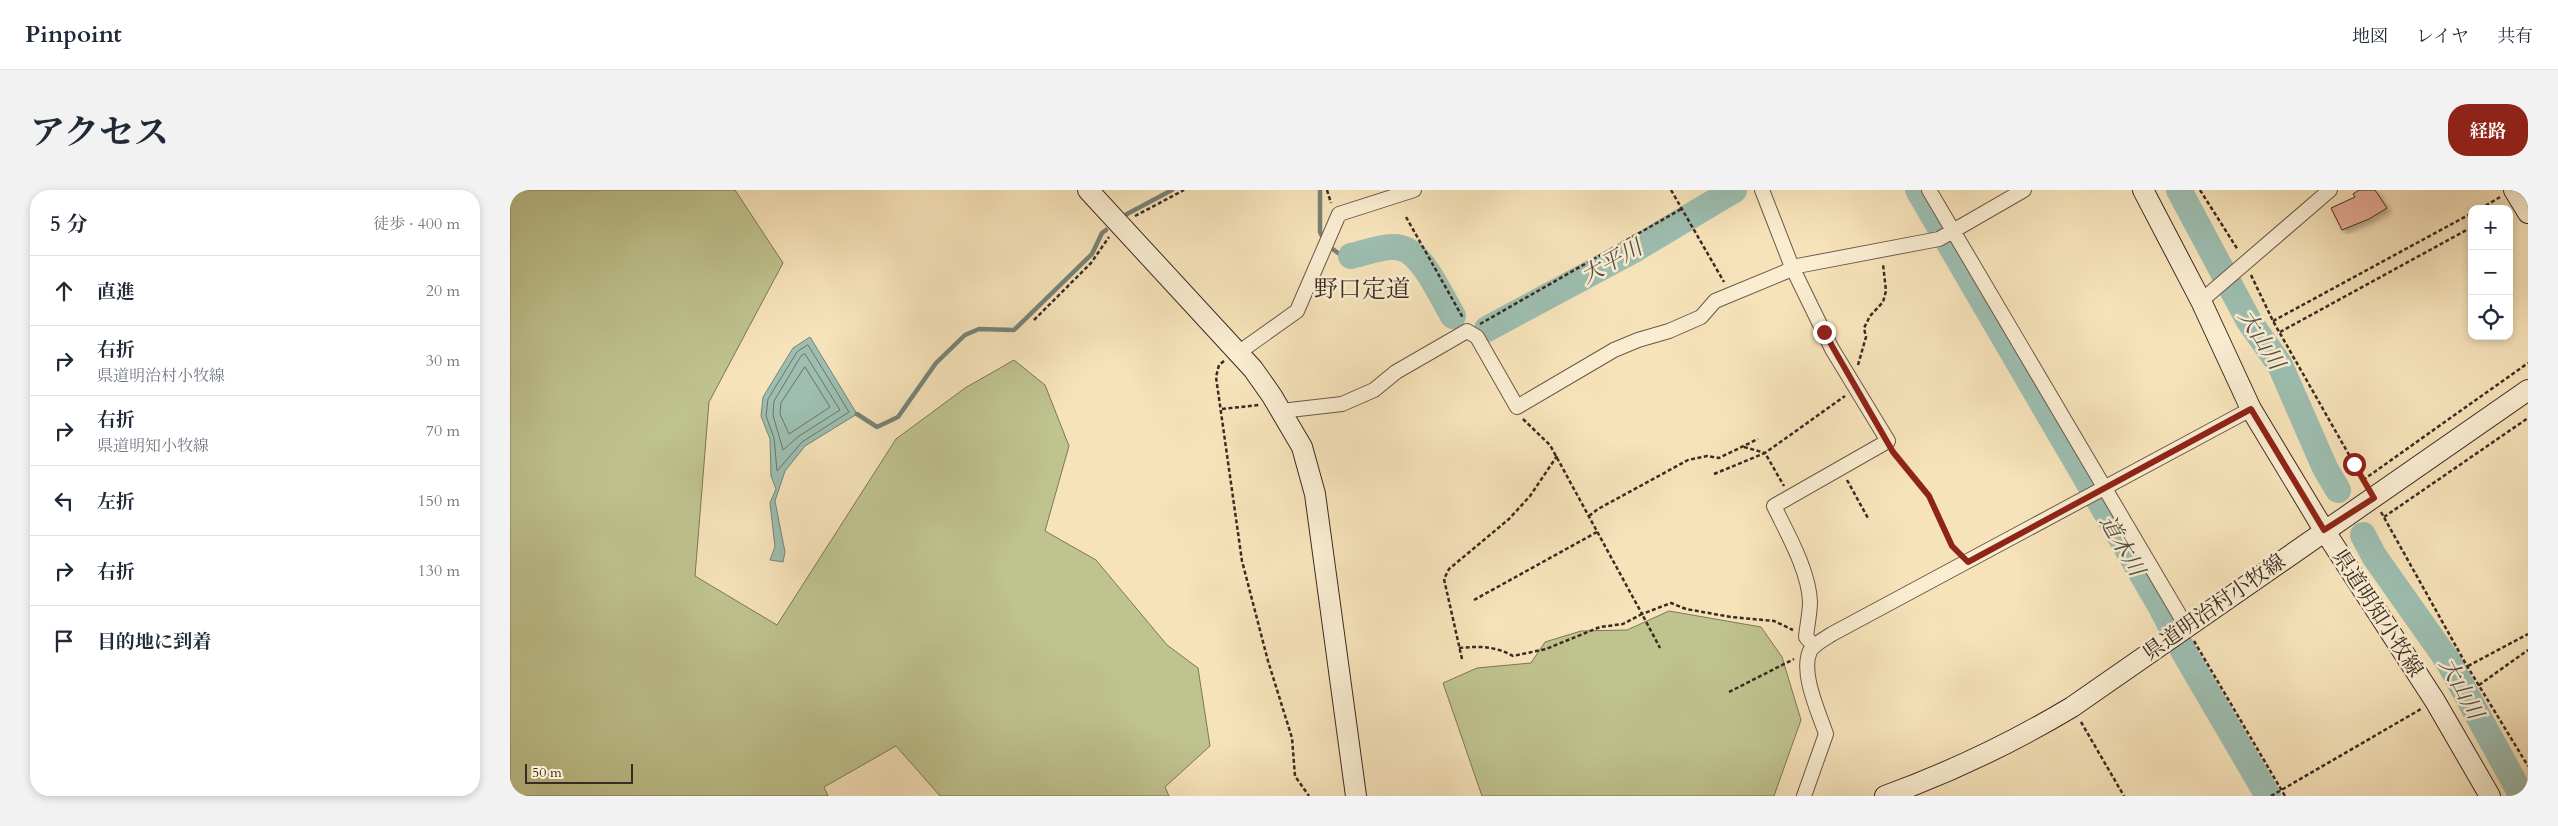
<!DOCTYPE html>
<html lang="ja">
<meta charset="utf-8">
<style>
:root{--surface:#fff;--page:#f2f2f3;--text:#1f2937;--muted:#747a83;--line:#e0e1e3;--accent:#8f2418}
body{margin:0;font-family:Cardo,"Noto Serif JP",serif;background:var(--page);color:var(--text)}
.controls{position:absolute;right:15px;top:15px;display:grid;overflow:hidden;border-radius:10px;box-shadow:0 2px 8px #0003}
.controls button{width:45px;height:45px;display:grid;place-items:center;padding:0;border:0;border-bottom:1px solid var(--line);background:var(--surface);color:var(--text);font:25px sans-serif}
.scale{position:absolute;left:15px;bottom:12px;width:108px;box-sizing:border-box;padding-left:5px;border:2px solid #3b2a21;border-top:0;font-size:14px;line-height:18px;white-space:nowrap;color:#3b2a21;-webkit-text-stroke:4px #faedd2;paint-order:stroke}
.stop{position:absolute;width:15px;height:15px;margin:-11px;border:4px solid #8f2418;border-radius:50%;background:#fff}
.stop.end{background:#8f2418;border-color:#fff;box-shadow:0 1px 5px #0008}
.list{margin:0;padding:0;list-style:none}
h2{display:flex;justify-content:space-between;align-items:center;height:65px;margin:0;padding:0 20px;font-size:21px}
h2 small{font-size:16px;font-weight:400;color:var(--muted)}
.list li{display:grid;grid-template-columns:32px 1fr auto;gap:15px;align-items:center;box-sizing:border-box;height:70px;padding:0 20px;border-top:1px solid var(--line)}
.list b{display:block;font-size:19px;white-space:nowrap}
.list p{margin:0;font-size:16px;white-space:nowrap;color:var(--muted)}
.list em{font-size:16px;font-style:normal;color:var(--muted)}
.icon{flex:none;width:28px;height:28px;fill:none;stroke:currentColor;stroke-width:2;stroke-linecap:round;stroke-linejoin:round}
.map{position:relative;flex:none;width:2018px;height:606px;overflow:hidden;border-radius:20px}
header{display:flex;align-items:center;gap:30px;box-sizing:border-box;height:70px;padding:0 25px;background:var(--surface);border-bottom:1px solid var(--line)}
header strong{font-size:24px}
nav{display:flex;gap:28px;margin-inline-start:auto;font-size:18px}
.intro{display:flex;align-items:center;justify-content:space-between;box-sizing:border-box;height:120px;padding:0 30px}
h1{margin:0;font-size:35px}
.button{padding:12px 22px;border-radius:20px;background:var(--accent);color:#fff;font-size:18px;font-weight:700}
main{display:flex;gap:30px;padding:0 30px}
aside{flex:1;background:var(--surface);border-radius:20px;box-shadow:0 2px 8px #0003}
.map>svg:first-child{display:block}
</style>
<header>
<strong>Pinpoint</strong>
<nav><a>地図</a><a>レイヤ</a><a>共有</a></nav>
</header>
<div class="intro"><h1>アクセス</h1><a class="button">経路</a></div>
<main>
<aside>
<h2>5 分<small>徒歩 · 400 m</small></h2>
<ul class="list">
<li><svg class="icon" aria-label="ahead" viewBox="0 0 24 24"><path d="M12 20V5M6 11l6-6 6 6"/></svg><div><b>直進</b></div><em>20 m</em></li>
<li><svg class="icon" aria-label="right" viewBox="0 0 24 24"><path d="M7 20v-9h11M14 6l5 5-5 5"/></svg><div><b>右折</b><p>県道明治村小牧線</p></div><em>30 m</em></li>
<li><svg class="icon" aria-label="right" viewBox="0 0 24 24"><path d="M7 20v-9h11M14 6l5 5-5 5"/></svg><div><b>右折</b><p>県道明知小牧線</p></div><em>70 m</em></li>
<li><svg class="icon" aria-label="left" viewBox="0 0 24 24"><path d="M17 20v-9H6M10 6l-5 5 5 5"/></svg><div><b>左折</b></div><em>150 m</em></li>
<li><svg class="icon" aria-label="right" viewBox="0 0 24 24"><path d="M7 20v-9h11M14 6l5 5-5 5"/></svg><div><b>右折</b></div><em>130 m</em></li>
<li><svg class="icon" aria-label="arrive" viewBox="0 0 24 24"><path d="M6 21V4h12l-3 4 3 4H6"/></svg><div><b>目的地に到着</b></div></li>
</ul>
</aside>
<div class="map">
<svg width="2018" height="606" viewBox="0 0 2018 606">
<defs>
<filter id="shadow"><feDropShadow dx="4" dy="4" stdDeviation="2.5" flood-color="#0004"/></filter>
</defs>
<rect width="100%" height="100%" fill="#f7e3ba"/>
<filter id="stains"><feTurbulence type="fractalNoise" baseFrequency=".004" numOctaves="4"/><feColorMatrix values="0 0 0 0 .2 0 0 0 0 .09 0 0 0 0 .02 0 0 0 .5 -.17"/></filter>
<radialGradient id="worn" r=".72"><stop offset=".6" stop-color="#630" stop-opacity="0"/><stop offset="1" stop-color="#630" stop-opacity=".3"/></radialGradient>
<path fill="#bfc38e" stroke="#7d7658" d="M0 0H225L273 73 199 212 185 386 267 435 386 249 455 198 504 170 535 195 559 256 535 341 586 370 657 455 688 478 700 556 655 597 659 606H430L386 556 314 597 318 606H0Z
M1159 421 1251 437 1272 467 1291 530 1264 606H972L933 493 967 478 1021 473 1035 452 1071 441 1117 440Z"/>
<path fill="#9dbeb1" stroke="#768377" d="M300 147 347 224 295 256 275 281 265 311 275 362 273 372 260 370 265 357 260 313 266 299 261 286 260 249 251 226 253 207 283 158Z"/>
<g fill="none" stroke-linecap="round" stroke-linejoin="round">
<path stroke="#6c7469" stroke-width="1" d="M298 155 339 222 292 252 267 281 264 248 256 226 258 209 287 162Z
M295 164 330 220 289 246 273 260 263 225 264 211 291 166Z
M295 177 320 217 279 244 270 224 271 213Z"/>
<path stroke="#768377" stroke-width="4.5" d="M810 0V42L814 50
M617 24 662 0
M820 57 828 63 841 66
M347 224 367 237 388 227 426 173 455 145 469 139 504 140 582 64 592 43 596 40"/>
<path stroke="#9dbeb1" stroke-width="26" d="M1408 0 1651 417 1675 464 1758 606
M1669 0 1739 131 1770 175 1815 278 1828 300
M841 66C855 63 877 54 891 58 913 63 932 108 943 126
M977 139 1122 61 1224 0
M1853 345 1864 366 1938 471 2012 606"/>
</g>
<path fill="#eaae99" stroke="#3b2a21" filter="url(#shadow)" d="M1849 0H1865L1877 18 1859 29 1832 40 1821 18 1845 7 1843 4Z"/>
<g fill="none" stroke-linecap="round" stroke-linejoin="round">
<defs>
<path id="street" d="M1252 0 1282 77 1322 159 1378 251 1264 316C1277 343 1299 381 1300 412 1300 423 1297 436 1296 447L1304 456
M1419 0 1676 436
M1691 111 1820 0
M728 163 787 121 829 24 904 0
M771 221 832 214 864 200 886 182 957 141 967 147 1007 217 1104 160 1128 150 1159 141 1191 127 1205 111 1275 82 1282 77 1429 49 1514 0
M1294 606 1316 544C1309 523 1290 483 1300 461 1304 454 1316 448 1322 444L1741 219"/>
<path id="secondary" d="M578 0 743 179 762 206 792 257 805 304 846 606
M1633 0 1691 111 1741 219 1814 340 1925 511 1980 606
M2004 0 2018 23
M1375 606C1441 582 1502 553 1562 517L2018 200"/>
</defs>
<use href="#street" stroke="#6a5847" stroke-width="16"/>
<use href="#secondary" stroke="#3b2a21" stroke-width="22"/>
<path stroke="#3b2a21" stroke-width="2.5" stroke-dasharray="4 2.5" stroke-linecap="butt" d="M817 0 821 13
M1161 0 1214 92
M1690 0 1728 60
M1970 19 1990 7
M625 26 674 0
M896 27 953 128
M1741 85 1763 131 1855 293
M524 130 581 73 599 47
M1763 131 1962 23
M970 134 1173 18
M1770 142 1962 37
M714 171 709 175 706 187 732 371 758 471 782 548 785 586 799 606
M1348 175 1356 147 1354 138 1360 126 1373 112 1376 101 1373 74
M712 219 749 215
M1013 229 1040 255 1132 424 1161 413 1176 419 1221 427 1264 431 1283 440
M1234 257 1255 263 1335 206
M1384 263C1396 278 1412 292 1421 309 1430 326 1433 346 1446 361
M1204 284 1255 263 1274 296
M1337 290 1359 330
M1853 290 2018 173
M1871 322 1957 476 2018 576
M1079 326 1088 319 1178 270 1197 266 1209 268 1248 249
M1874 327 2018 228
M964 410 1087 342
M1684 451 1775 606
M949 458C970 456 985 456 1003 466L1036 459 1090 437 1113 434 1132 424 1150 458
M952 469 934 389 939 379 999 329 1020 306 1047 266
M1958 476 2018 444
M1969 495 2018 460
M1219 502 1284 469
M1571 532 1614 606
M1761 606 1911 519"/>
<use href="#street" stroke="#faedd2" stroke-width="14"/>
<use href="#secondary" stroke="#faedd2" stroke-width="20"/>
</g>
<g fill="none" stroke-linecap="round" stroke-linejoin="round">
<path stroke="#8f2418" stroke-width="6" d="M1314 142 1383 262 1419 306 1442 356 1458 372 1741 219 1814 340 1864 308 1844 274"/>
</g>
<g text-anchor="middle" stroke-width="5" stroke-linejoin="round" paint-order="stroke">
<g font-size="21" fill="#3b2a21" stroke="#faedd2">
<text transform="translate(1704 417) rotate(-35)" y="7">県道明治村小牧線</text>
<text transform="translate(1868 423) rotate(57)" y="7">県道明知小牧線</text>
</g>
<g font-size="22" font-style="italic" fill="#544f45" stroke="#faedd2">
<text transform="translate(1101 71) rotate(-29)" y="8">大平川</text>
<text transform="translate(1752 149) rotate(58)" y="8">大山川</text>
<text transform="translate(1613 355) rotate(60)" y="8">道木川</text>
<text transform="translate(1952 498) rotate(61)" y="8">大山川</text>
</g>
<g font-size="24" fill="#3b2a21" stroke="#faedd2">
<text x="852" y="107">野口定道</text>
</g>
</g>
<rect width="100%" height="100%" filter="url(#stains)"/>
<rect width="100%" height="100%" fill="url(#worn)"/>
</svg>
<div class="controls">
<button>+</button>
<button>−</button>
<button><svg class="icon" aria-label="locate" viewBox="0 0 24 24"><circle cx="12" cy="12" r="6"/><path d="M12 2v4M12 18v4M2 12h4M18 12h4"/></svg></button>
</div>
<div class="scale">50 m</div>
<div class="stop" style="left:1844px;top:274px"></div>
<div class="stop end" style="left:1314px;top:142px"></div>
</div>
</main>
